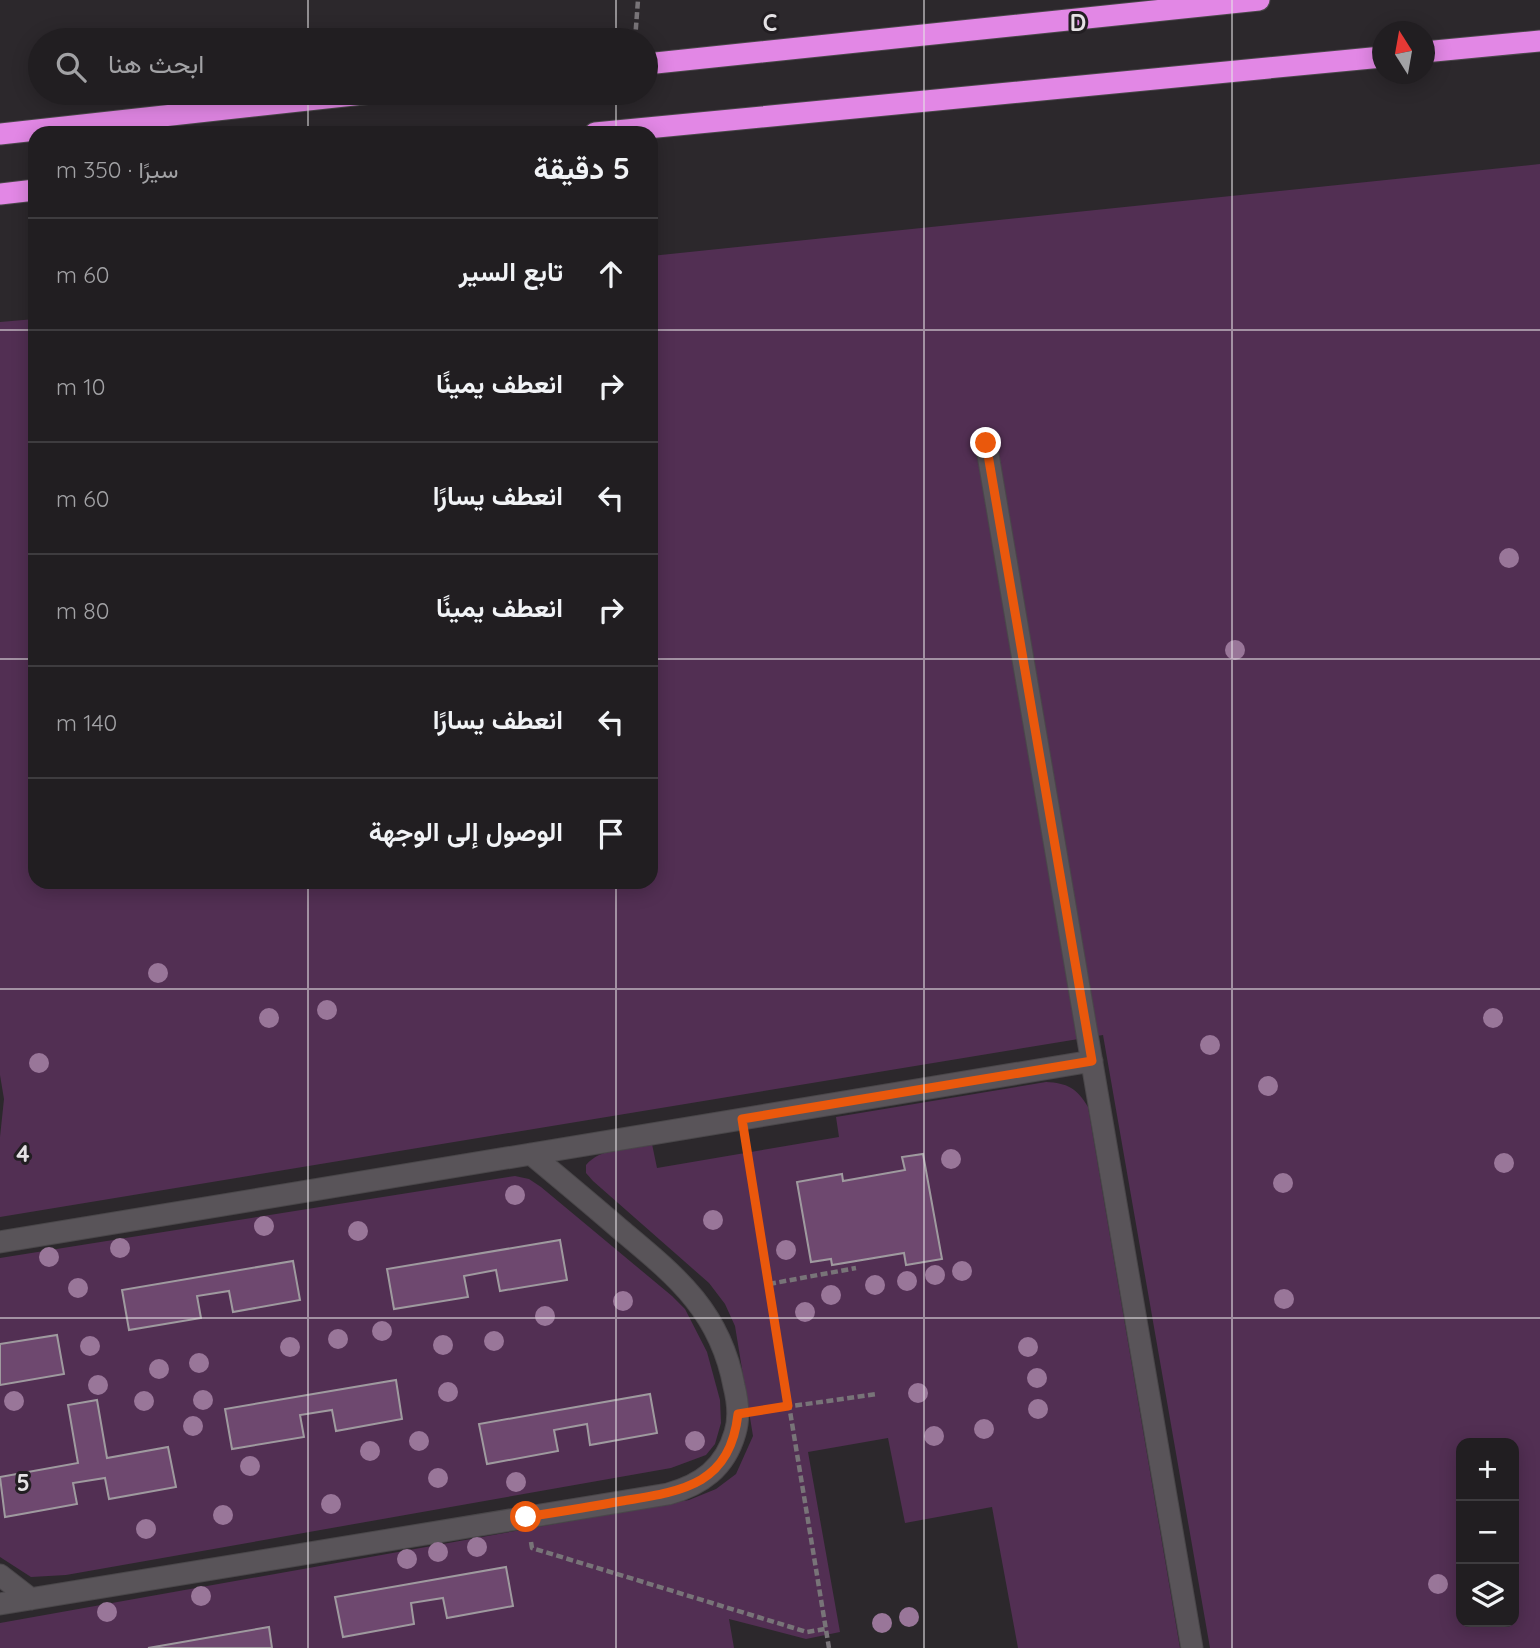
<!DOCTYPE html>
<html lang="ar">
<meta charset="utf-8">
<style>
:root{--surface:#211e21;--page:#29272a;--text:#f1f3f6;--muted:#a2a2a5;--line:#3e3c3f}
body{margin:0;font-family:Quicksand,Vazirmatn,sans-serif;background:var(--page);color:var(--text);direction:rtl}
.controls{position:absolute;right:21px;bottom:21px;display:grid;overflow:hidden;border-radius:14px;box-shadow:0 4px 18px #0003}
.controls button{width:63px;height:63px;display:grid;place-items:center;padding:0;border:0;border-bottom:2px solid var(--line);background:var(--surface);color:var(--text);font:35px sans-serif}
.compass{position:absolute;left:1372px;top:21px;width:63px;height:63px;border-radius:50%;background:var(--surface);box-shadow:0 4px 18px #0003;rotate:349deg}
.stop{position:absolute;width:21px;height:21px;margin:-16px;border:5px solid #ea580c;border-radius:50%;background:#fff}
.stop.end{background:#ea580c;border-color:#fff;box-shadow:0 2px 7px #0008}
.list{margin:0;padding:0;list-style:none}
h2{display:flex;justify-content:space-between;align-items:center;height:91px;margin:0;padding:0 28px;font-size:30px}
h2 small{font-size:23px;font-weight:400;color:var(--muted)}
.list li{display:grid;grid-template-columns:46px 1fr auto;gap:21px;align-items:center;box-sizing:border-box;height:112px;padding:0 28px;border-top:2px solid var(--line)}
.list b{display:block;font-size:26px;white-space:nowrap}
.list em{font-size:23px;font-style:normal;color:var(--muted)}
.icon{flex:none;width:38px;height:38px;fill:none;stroke:currentColor;stroke-width:2;stroke-linecap:round;stroke-linejoin:round}
.map{position:relative;flex:none;width:1540px;height:1648px;overflow:hidden;direction:ltr}
.search{position:absolute;background:var(--surface);box-shadow:0 4px 18px #0003;left:28px;top:28px;width:630px;height:77px;display:flex;align-items:center;gap:18px;box-sizing:border-box;padding:0 24px;border-radius:38px;color:var(--muted);font-size:26px}
.panel{position:absolute;background:var(--surface);box-shadow:0 4px 18px #0003;left:28px;top:126px;width:630px;height:763px;border-radius:21px;direction:rtl}
.map>svg:first-child{display:block}
</style>
<div class="map">
<svg width="1540" height="1648" viewBox="0 0 1540 1648">
<rect width="100%" height="100%" fill="#2c282c"/>
<path fill="#522f53" fill-rule="evenodd" d="M1540 164V1648H1210L1103 1035 0 1217V1137L4 1099 0 1075V322L35 319V882H651V256ZM1461 1443H1514V1622H1461Z
M1046 1082C1067 1083 1077 1088 1088 1107L1180 1648H1018L992 1507 905 1523 888 1438 808 1452 840 1632 806 1639 729 1619 734 1648H0V1623L689 1500 716 1489 736 1474 753 1436 735 1326 725 1304 709 1283 593 1181 586 1173V1165C600 1148 630 1148 652 1144L657 1168 839 1137 836 1117Z
M515 1176 529 1179 541 1187 672 1296 685 1309 707 1352 720 1400 721 1423 715 1444 706 1455 671 1468 66 1575 31 1577 0 1557V1258Z"/>
<path fill="#6e486f" stroke="#9f9a9f" stroke-width="2" d="M923 1154 942 1259 906 1265 904 1253 832 1265 831 1259 811 1262 797 1182 842 1174 843 1181 905 1170 902 1157Z
M560 1240 567 1280 500 1291 496 1270 464 1276 468 1297 394 1309 387 1269Z
M293 1261 300 1300 233 1312 229 1291 197 1296 201 1318 129 1330 122 1290Z
M57 1335 64 1374 0 1385V1344Z
M396 1380 402 1419 336 1431 332 1410 300 1415 304 1437 232 1449 225 1409Z
M650 1394 657 1433 590 1445 587 1424 554 1430 558 1451 487 1464 479 1424Z
M97 1400 107 1458 168 1447 176 1487 109 1499 105 1478 73 1483 77 1504 5 1517 0 1477 78 1463 68 1405Z
M506 1567 513 1606 447 1618 443 1598 411 1603 414 1624 343 1637 335 1597Z
M269 1627 272 1648H148Z"/>
<g fill="none" stroke-linecap="round" stroke-linejoin="round">
<defs>
<path id="minor" d="M986 443 1192 1648
M0 1242 1092 1061
M0 1575 31 1599
M0 1604 668 1494C701 1485 725 1468 735 1433 740 1417 738 1402 734 1386 720 1311 676 1276 621 1230 591 1204 561 1179 531 1154"/>
<path id="highway" d="M1424 52 1540 41
M646 64 1259 0
M595 133 1382 57
M0 134 372 93
M0 194 35 190"/>
</defs>
<use href="#minor" stroke="#4a474a" stroke-width="23"/>
<use href="#highway" stroke="#4a474a" stroke-width="23"/>
<path stroke="#787478" stroke-width="4.5" stroke-dasharray="7 3.5" stroke-linecap="butt" d="M635 40 638 0
M746 1144 829 1648
M769 1284 856 1268
M764 1410 877 1394
M531 1542 532 1548 807 1632 825 1629"/>
<use href="#minor" stroke="#595459" stroke-width="21"/>
<use href="#highway" stroke="#e287e5" stroke-width="21"/>
</g>
<g fill="#997699">
<circle cx="1509" cy="558" r="10"/>
<circle cx="1235" cy="650" r="10"/>
<circle cx="158" cy="973" r="10"/>
<circle cx="327" cy="1010" r="10"/>
<circle cx="269" cy="1018" r="10"/>
<circle cx="1493" cy="1018" r="10"/>
<circle cx="1210" cy="1045" r="10"/>
<circle cx="39" cy="1063" r="10"/>
<circle cx="1268" cy="1086" r="10"/>
<circle cx="951" cy="1159" r="10"/>
<circle cx="1504" cy="1163" r="10"/>
<circle cx="1283" cy="1183" r="10"/>
<circle cx="515" cy="1195" r="10"/>
<circle cx="713" cy="1220" r="10"/>
<circle cx="264" cy="1226" r="10"/>
<circle cx="358" cy="1231" r="10"/>
<circle cx="120" cy="1248" r="10"/>
<circle cx="786" cy="1250" r="10"/>
<circle cx="49" cy="1257" r="10"/>
<circle cx="962" cy="1271" r="10"/>
<circle cx="935" cy="1275" r="10"/>
<circle cx="907" cy="1281" r="10"/>
<circle cx="875" cy="1285" r="10"/>
<circle cx="78" cy="1288" r="10"/>
<circle cx="831" cy="1295" r="10"/>
<circle cx="1284" cy="1299" r="10"/>
<circle cx="623" cy="1301" r="10"/>
<circle cx="805" cy="1312" r="10"/>
<circle cx="545" cy="1316" r="10"/>
<circle cx="382" cy="1331" r="10"/>
<circle cx="338" cy="1339" r="10"/>
<circle cx="494" cy="1341" r="10"/>
<circle cx="443" cy="1345" r="10"/>
<circle cx="90" cy="1346" r="10"/>
<circle cx="290" cy="1347" r="10"/>
<circle cx="1028" cy="1347" r="10"/>
<circle cx="199" cy="1363" r="10"/>
<circle cx="159" cy="1369" r="10"/>
<circle cx="1037" cy="1378" r="10"/>
<circle cx="98" cy="1385" r="10"/>
<circle cx="448" cy="1392" r="10"/>
<circle cx="918" cy="1393" r="10"/>
<circle cx="203" cy="1400" r="10"/>
<circle cx="14" cy="1401" r="10"/>
<circle cx="144" cy="1401" r="10"/>
<circle cx="1038" cy="1409" r="10"/>
<circle cx="193" cy="1426" r="10"/>
<circle cx="984" cy="1429" r="10"/>
<circle cx="934" cy="1436" r="10"/>
<circle cx="419" cy="1441" r="10"/>
<circle cx="695" cy="1441" r="10"/>
<circle cx="370" cy="1451" r="10"/>
<circle cx="250" cy="1466" r="10"/>
<circle cx="438" cy="1478" r="10"/>
<circle cx="516" cy="1482" r="10"/>
<circle cx="331" cy="1504" r="10"/>
<circle cx="223" cy="1515" r="10"/>
<circle cx="146" cy="1529" r="10"/>
<circle cx="477" cy="1547" r="10"/>
<circle cx="438" cy="1552" r="10"/>
<circle cx="407" cy="1559" r="10"/>
<circle cx="1438" cy="1584" r="10"/>
<circle cx="201" cy="1596" r="10"/>
<circle cx="107" cy="1612" r="10"/>
<circle cx="909" cy="1617" r="10"/>
<circle cx="882" cy="1623" r="10"/>
</g>
<g fill="none" stroke-linecap="round" stroke-linejoin="round">
<path stroke="#ea580c" stroke-width="9" d="M526 1517C558 1512 590 1507 622 1501 683 1491 730 1485 738 1414L788 1406 742 1119 1092 1061 986 443"/>
</g>
<path fill="none" stroke="#e5e2e5" stroke-width="2" stroke-opacity="0.55" d="M308 0V40M616 0V40M924 0V1648M1232 0V1648M308 93V133M616 93V133M0 330H35M651 330H1540M0 659H35M651 659H1540M308 882V1648M616 882V1648M0 989H1540M0 1318H1540"/>
<g font-size="23" text-anchor="middle" font-weight="bold" fill="#e5e2e5" stroke="#221e22" stroke-width="6" stroke-linejoin="round" paint-order="stroke">
<text x="770" y="31">C</text>
<text x="1078" y="31">D</text>
<text x="23" y="1162">4</text>
<text x="23" y="1491">5</text>
</g>
</svg>
<div class="controls">
<button>+</button>
<button>−</button>
<button><svg class="icon" aria-label="layers" viewBox="0 0 24 24"><path d="M12 4l9 5-9 5-9-5zM3 14l9 5 9-5"/></svg></button>
</div>
<svg class="compass" viewBox="-18 -18 36 36"><path d="M0-13l5 13h-10z" fill="#e53935"/><path d="M0 13l5-13h-10z" fill="#a2a2a5"/></svg>
<div class="stop" style="left:526px;top:1517px"></div>
<div class="stop end" style="left:986px;top:443px"></div>
<div class="search"><svg class="icon" aria-label="search" viewBox="0 0 24 24"><circle cx="10" cy="10" r="6"/><path d="M15 15l6 6"/></svg>ابحث هنا</div>
<section class="panel">
<h2>5 دقيقة<small>سيرًا · 350 m</small></h2>
<ul class="list">
<li><svg class="icon" aria-label="ahead" viewBox="0 0 24 24"><path d="M12 20V5M6 11l6-6 6 6"/></svg><div><b>تابع السير</b></div><em>60 m</em></li>
<li><svg class="icon" aria-label="right" viewBox="0 0 24 24"><path d="M7 20v-9h11M14 6l5 5-5 5"/></svg><div><b>انعطف يمينًا</b></div><em>10 m</em></li>
<li><svg class="icon" aria-label="left" viewBox="0 0 24 24"><path d="M17 20v-9H6M10 6l-5 5 5 5"/></svg><div><b>انعطف يسارًا</b></div><em>60 m</em></li>
<li><svg class="icon" aria-label="right" viewBox="0 0 24 24"><path d="M7 20v-9h11M14 6l5 5-5 5"/></svg><div><b>انعطف يمينًا</b></div><em>80 m</em></li>
<li><svg class="icon" aria-label="left" viewBox="0 0 24 24"><path d="M17 20v-9H6M10 6l-5 5 5 5"/></svg><div><b>انعطف يسارًا</b></div><em>140 m</em></li>
<li><svg class="icon" aria-label="arrive" viewBox="0 0 24 24"><path d="M6 21V4h12l-3 4 3 4H6"/></svg><div><b>الوصول إلى الوجهة</b></div></li>
</ul>
</section>
</div>
